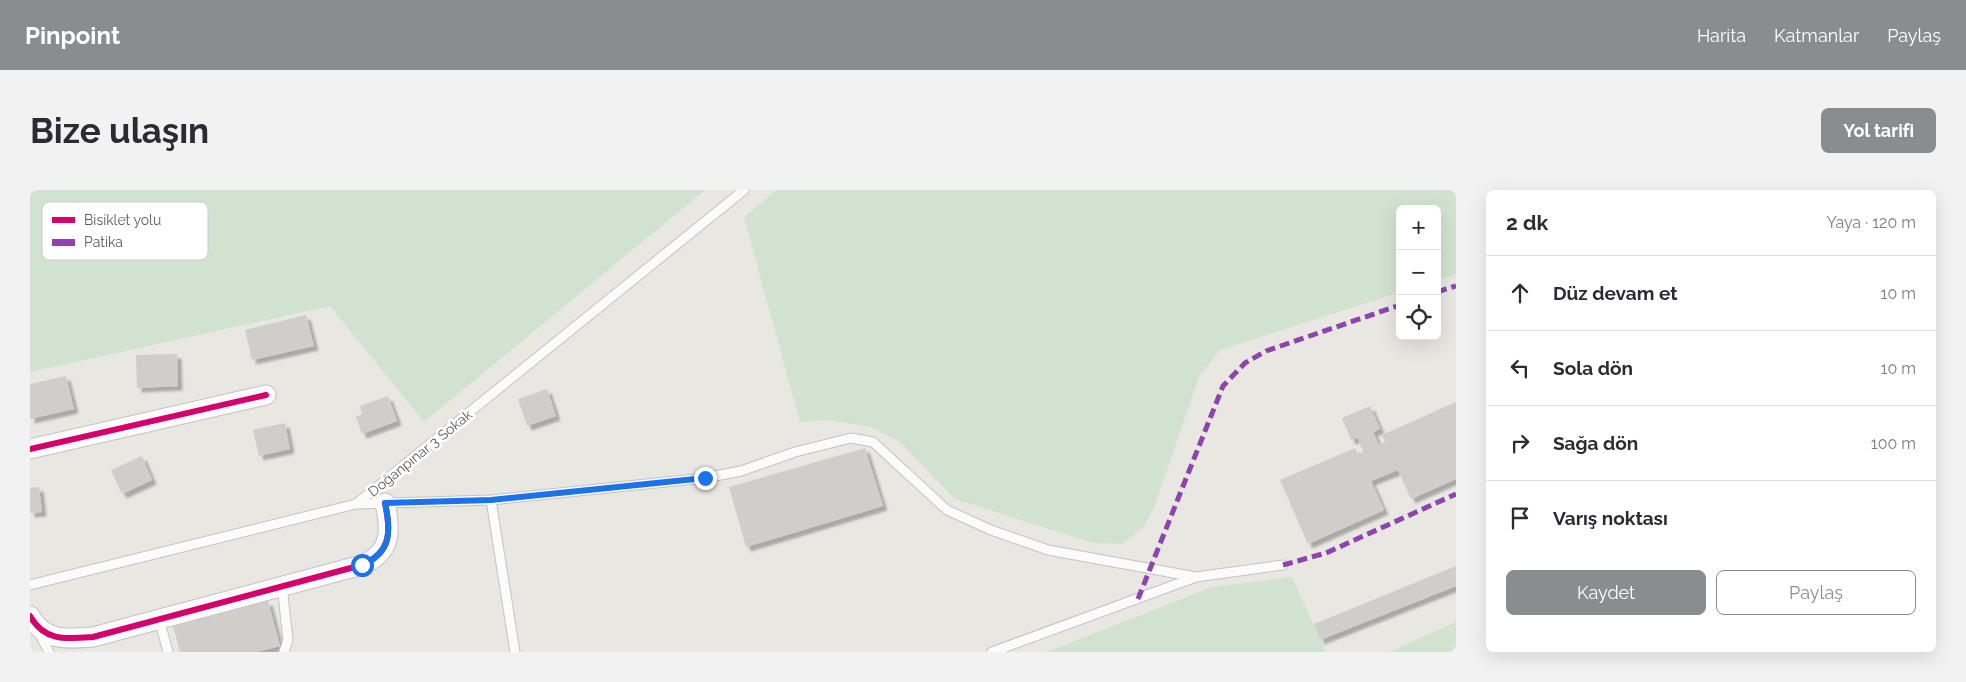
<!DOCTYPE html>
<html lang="tr">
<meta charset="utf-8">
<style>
:root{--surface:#fff;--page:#f2f2f3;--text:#2b2b33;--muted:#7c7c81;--line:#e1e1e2;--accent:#8b8c8e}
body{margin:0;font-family:Raleway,sans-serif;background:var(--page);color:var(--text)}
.controls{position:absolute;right:15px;top:15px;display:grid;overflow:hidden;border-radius:8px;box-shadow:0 5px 20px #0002}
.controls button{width:45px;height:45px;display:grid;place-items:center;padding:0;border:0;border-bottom:1px solid var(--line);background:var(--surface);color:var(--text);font:25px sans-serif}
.stop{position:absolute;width:15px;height:15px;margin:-11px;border:4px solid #1a73e8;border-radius:50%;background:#fff}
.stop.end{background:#1a73e8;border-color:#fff;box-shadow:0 1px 5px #0008}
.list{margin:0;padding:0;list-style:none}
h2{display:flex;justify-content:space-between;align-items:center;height:65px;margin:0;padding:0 20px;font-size:21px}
h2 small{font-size:16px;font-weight:400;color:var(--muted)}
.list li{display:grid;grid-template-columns:32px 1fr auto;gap:15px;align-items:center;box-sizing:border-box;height:75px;padding:0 20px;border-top:1px solid var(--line)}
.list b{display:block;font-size:19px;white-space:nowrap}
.list em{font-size:16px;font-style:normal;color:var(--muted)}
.actions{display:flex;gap:10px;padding:15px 20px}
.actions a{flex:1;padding:11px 0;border:1px solid var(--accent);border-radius:8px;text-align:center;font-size:18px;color:var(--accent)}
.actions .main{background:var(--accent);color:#fff}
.icon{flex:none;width:28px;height:28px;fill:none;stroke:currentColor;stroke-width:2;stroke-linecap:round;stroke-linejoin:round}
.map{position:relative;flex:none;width:1426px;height:462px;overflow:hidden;border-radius:8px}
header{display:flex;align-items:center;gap:30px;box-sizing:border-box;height:70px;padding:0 25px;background:var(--accent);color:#fff}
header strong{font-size:24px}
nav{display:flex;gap:28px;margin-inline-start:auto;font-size:18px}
.intro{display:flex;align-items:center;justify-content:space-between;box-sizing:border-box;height:120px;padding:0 30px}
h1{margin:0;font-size:35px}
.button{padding:12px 22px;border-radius:8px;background:var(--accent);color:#fff;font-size:18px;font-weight:700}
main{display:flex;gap:30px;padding:0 30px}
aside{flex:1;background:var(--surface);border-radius:8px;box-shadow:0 5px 20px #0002}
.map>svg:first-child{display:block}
</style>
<header>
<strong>Pinpoint</strong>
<nav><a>Harita</a><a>Katmanlar</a><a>Paylaş</a></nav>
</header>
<div class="intro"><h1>Bize ulaşın</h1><a class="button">Yol tarifi</a></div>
<main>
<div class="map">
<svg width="1426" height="462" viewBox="0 0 1426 462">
<defs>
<filter id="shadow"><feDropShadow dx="4.5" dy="4.5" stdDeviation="1" flood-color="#0004"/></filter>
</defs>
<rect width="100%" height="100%" fill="#e8e7e2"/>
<path fill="#d1e3d0" d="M0 0H675L394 232 300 116 0 182Z
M747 0H1426V84L1407 90V19H1370V102L1190 160 1169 187 1125 315 1113 338 1092 354 1063 353 925 309 870 252 841 237 798 230 770 232 714 27Z
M1262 387 1296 462H1017L1182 397Z
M1426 432V462H1359Z"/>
<path fill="#cfcecb" filter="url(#shadow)" d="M276 125 284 156 222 170 215 140Z
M147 164 148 196 107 198 106 165Z
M36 186 44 219 0 229V194Z
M517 199 526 226 497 236 488 209Z
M358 206 367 231 332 244 326 227 332 224 330 216Z
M1426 212V289L1381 309 1368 280 1341 291 1354 320 1278 354 1250 290 1325 258 1328 264 1333 262 1328 248 1321 250 1312 228 1340 216 1350 239 1343 242 1349 255 1355 252 1352 245Z
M255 233 260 259 229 266 223 240Z
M835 258 853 316 716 357 699 297Z
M112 266 122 290 92 304 81 280Z
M9 297 12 322 0 323V298Z
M1426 376V396L1290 450 1284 434Z
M238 411 250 456 227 462H150L143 436Z"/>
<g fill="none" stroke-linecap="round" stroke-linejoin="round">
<defs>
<path id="service" d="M461 310 485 462
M326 314 461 310 675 288 711 281 765 262 821 248 843 252 917 320 961 340 1018 360 1166 387
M0 395 326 314 714 0
M252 396 258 450 254 462
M129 429 138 462
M9 443 19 462
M962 462 1166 387 1253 375"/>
<path id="minor" d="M0 259 236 205
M0 426C15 452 36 449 63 447L332 375C362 362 361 341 355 313"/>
</defs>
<use href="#service" stroke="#c4c3c3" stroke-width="11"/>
<use href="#minor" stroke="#c4c3c3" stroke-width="21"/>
<use href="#service" stroke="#fcfbfb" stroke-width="9"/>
<use href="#minor" stroke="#fcfbfb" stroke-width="19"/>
<path stroke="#8e44ad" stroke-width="5" stroke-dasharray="10 5" stroke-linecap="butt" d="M1407 102 1426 96
M1253 375 1296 363 1426 304
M1108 409 1193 196 1215 173 1236 161 1370 115"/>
<defs>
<path id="cycleway" d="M0 259 236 205
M0 426C15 452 36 449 63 447L332 375C362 362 361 341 355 313"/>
</defs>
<use href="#cycleway" stroke="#fff" stroke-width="9"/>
<use href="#cycleway" stroke="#d6006c" stroke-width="6"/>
</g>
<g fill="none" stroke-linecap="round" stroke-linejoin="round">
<path stroke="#1a73e8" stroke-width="6" d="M332 375C362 362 361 341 355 313L461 310 675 288"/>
</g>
<g text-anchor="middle" stroke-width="5" stroke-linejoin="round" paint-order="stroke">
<g font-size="14" fill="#595b60" stroke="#fff">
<text transform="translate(390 263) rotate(-39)" y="5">Doğanpınar 3 Sokak</text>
</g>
</g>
<rect x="12" y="12" width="166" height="58" rx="8" fill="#fff" stroke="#cdcecf" stroke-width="1"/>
<rect x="22" y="27" width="23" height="6" fill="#d6006c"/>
<rect x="22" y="49" width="23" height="7" fill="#8e44ad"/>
<g font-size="14" fill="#595b60">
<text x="54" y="35">Bisiklet yolu</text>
<text x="54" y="57">Patika</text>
</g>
</svg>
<div class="controls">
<button>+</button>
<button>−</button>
<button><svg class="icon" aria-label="locate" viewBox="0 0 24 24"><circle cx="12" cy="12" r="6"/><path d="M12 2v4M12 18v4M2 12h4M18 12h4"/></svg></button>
</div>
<div class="stop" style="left:332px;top:375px"></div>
<div class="stop end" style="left:675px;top:288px"></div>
</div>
<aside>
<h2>2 dk<small>Yaya · 120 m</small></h2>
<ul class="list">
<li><svg class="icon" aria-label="ahead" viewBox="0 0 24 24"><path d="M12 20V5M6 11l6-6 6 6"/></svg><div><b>Düz devam et</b></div><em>10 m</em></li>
<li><svg class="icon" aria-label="left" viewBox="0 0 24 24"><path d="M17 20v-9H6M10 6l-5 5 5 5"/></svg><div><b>Sola dön</b></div><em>10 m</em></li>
<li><svg class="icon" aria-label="right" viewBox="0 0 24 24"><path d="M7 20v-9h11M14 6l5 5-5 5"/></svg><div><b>Sağa dön</b></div><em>100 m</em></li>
<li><svg class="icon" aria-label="arrive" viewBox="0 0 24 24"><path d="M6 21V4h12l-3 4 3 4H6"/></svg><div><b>Varış noktası</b></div></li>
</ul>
<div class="actions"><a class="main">Kaydet</a><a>Paylaş</a></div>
</aside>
</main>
